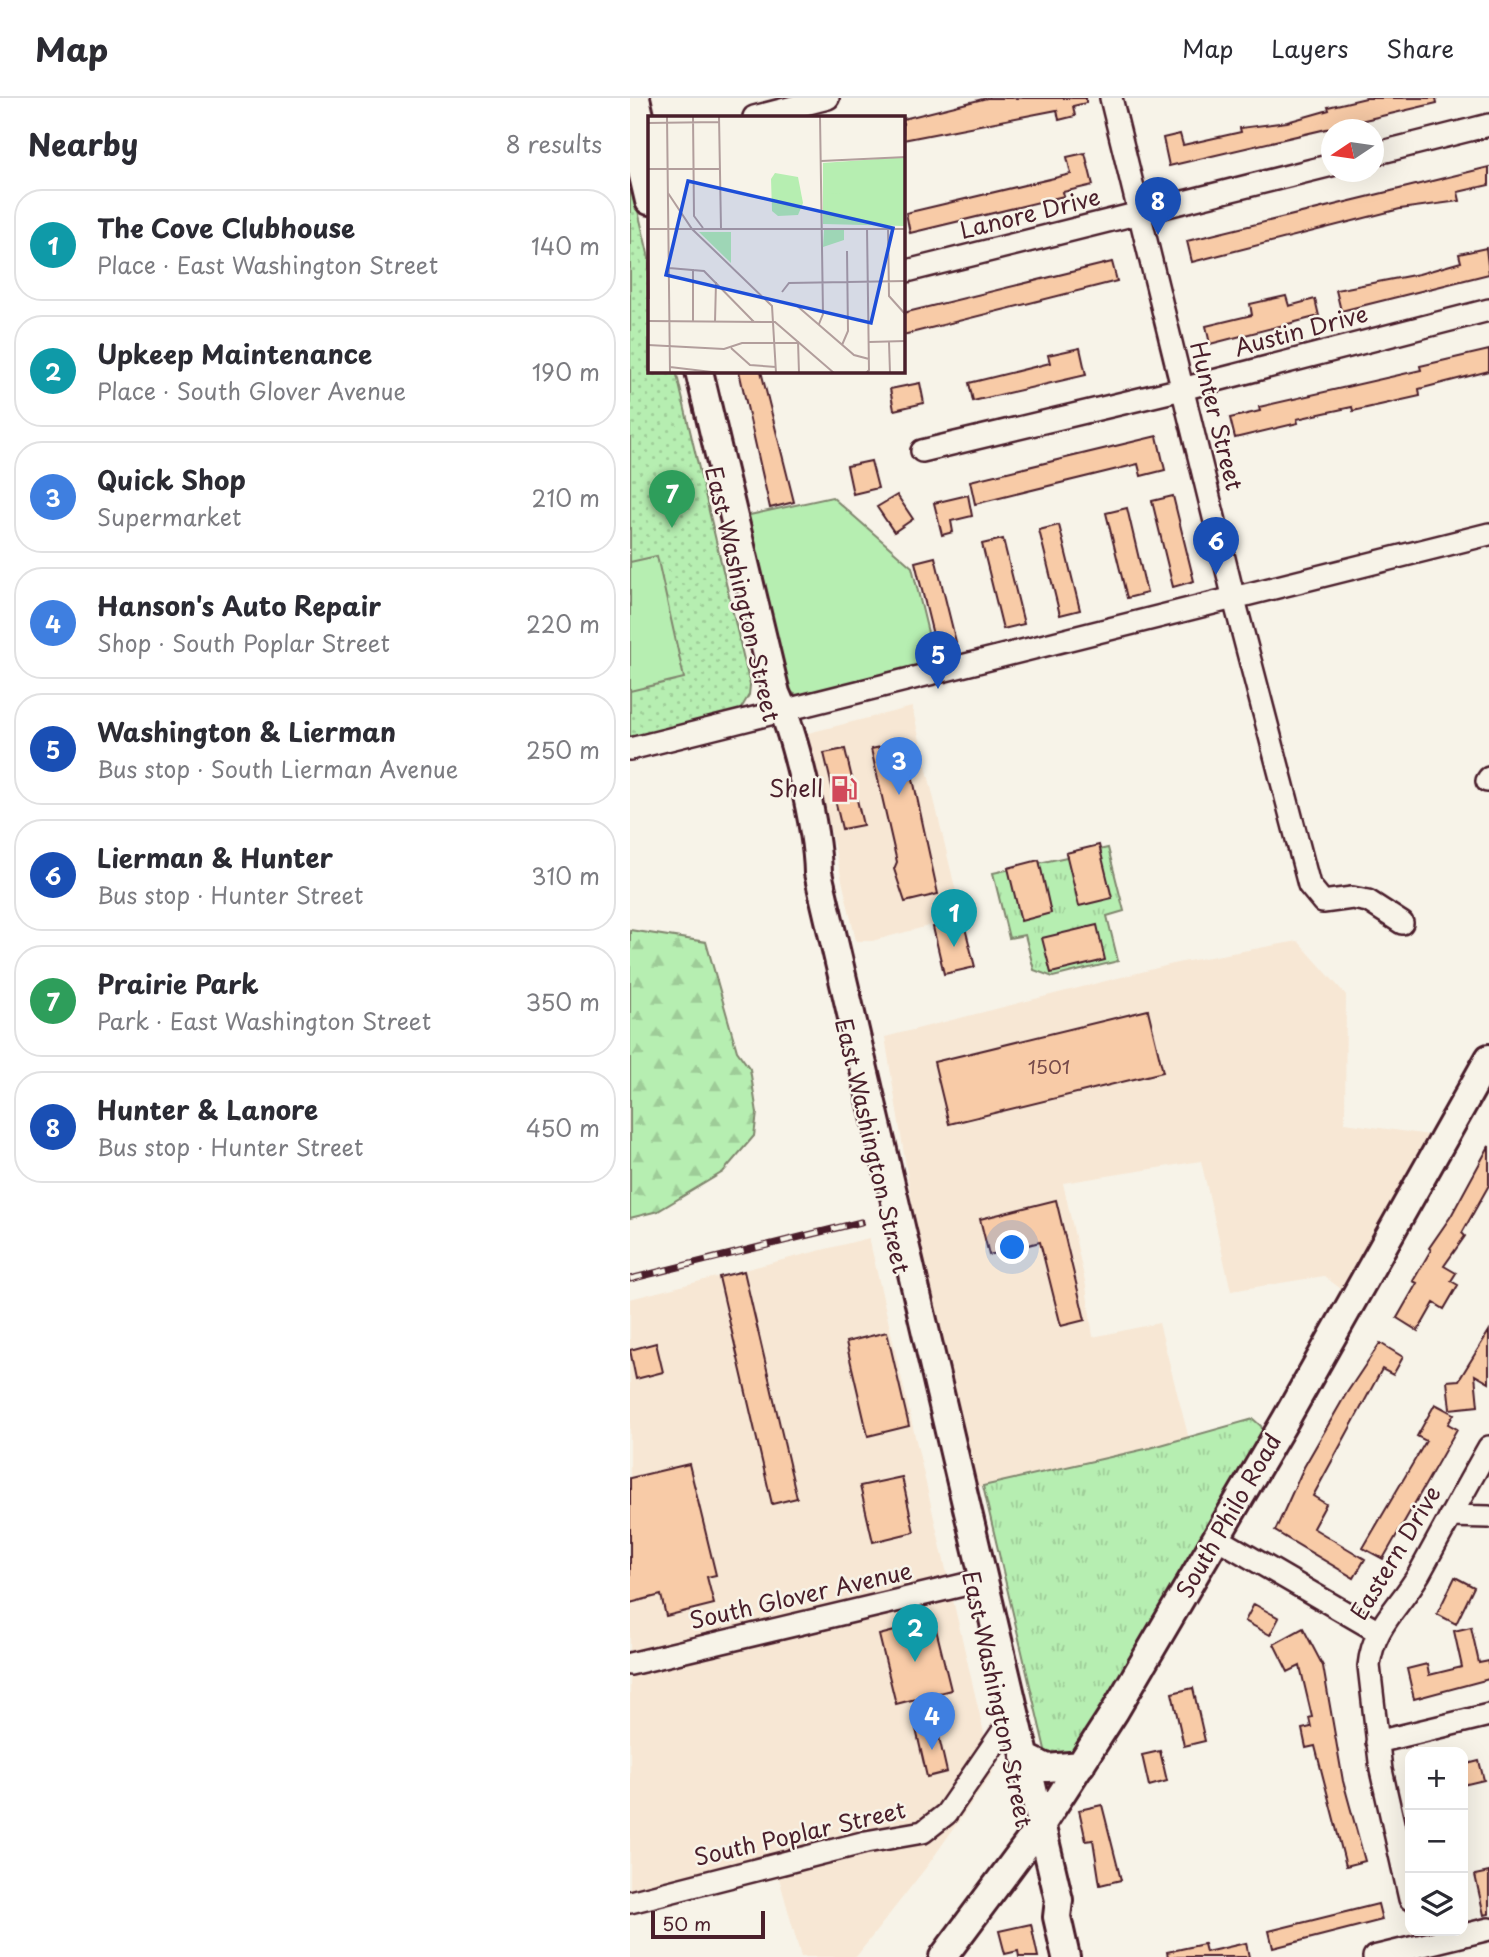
<!DOCTYPE html>
<meta charset="utf-8">
<style>
:root{--surface:#fff;--page:#f7f7f7;--text:#2b2b33;--muted:#7c7c81;--line:#e1e1e2;--accent:#d1495b}
body{margin:0;font-family:"Playpen Sans",sans-serif;background:var(--page);color:var(--text)}
.controls{position:absolute;right:21px;bottom:21px;display:grid;overflow:hidden;border-radius:14px;box-shadow:0 7px 28px #0002}
.controls button{width:63px;height:63px;display:grid;place-items:center;padding:0;border:0;border-bottom:2px solid var(--line);background:var(--surface);color:var(--text);font:35px sans-serif}
.compass{position:absolute;left:691px;top:21px;width:63px;height:63px;border-radius:50%;background:var(--surface);box-shadow:0 7px 28px #0002;rotate:257deg}
.scale{position:absolute;left:21px;bottom:18px;width:114px;box-sizing:border-box;padding-left:7px;border:4px solid #4a1f2b;border-top:0;font-size:19px;line-height:24px;white-space:nowrap;color:#4a1f2b;-webkit-text-stroke:5px #f7f3e8;paint-order:stroke}
.you{position:absolute;left:383px;top:1150px;width:24px;height:24px;margin:-18px;border:5px solid #fff;border-radius:50%;background:#1a73e8;box-shadow:0 0 0 10px #1a73e833}
.badge{display:grid;place-items:center;width:46px;height:46px;border-radius:50%;background:var(--accent);color:#fff;font-size:23px;font-weight:700}
.pin{position:absolute;translate:-50% -58px;filter:drop-shadow(0 2px 4px #0008)}
.pin::after{content:'';position:absolute;top:37px;width:24px;height:21px;background:inherit;clip-path:polygon(0 0,100% 0,50% 100%)}
.list{margin:0;padding:0;list-style:none}
h2{display:flex;justify-content:space-between;align-items:center;height:91px;margin:0;padding:0 28px;font-size:30px}
h2 small{font-size:23px;font-weight:400;color:var(--muted)}
.list li{display:grid;grid-template-columns:46px 1fr auto;gap:21px;align-items:center;box-sizing:border-box;height:112px;margin:0 14px 14px;padding:0 14px;border:2px solid var(--line);border-radius:28px}
.list b{display:block;font-size:26px;white-space:nowrap}
.list p{margin:0;font-size:23px;white-space:nowrap;color:var(--muted)}
.list em{font-size:23px;font-style:normal;color:var(--muted)}
.icon{flex:none;width:38px;height:38px;fill:none;stroke:currentColor;stroke-width:2;stroke-linecap:round;stroke-linejoin:round}
.map{position:relative;flex:none;width:859px;height:1859px;overflow:hidden}
header{display:flex;align-items:center;gap:42px;box-sizing:border-box;height:98px;padding:0 35px;background:var(--surface);border-bottom:2px solid var(--line)}
header strong{font-size:33px}
nav{display:flex;gap:38px;margin-inline-start:auto;font-size:24px}
main{display:flex}
aside{flex:1;background:var(--surface)}
.map>svg:first-child{display:block}
</style>
<header>
<strong>Map</strong>
<nav><a>Map</a><a>Layers</a><a>Share</a></nav>
</header>
<main>
<aside>
<h2>Nearby<small>8 results</small></h2>
<ul class="list">
<li><span class="badge" style="background:#0f9aa8">1</span><div><b>The Cove Clubhouse</b><p>Place · East Washington Street</p></div><em>140 m</em></li>
<li><span class="badge" style="background:#0f9aa8">2</span><div><b>Upkeep Maintenance</b><p>Place · South Glover Avenue</p></div><em>190 m</em></li>
<li><span class="badge" style="background:#3f7fe0">3</span><div><b>Quick Shop</b><p>Supermarket</p></div><em>210 m</em></li>
<li><span class="badge" style="background:#3f7fe0">4</span><div><b>Hanson's Auto Repair</b><p>Shop · South Poplar Street</p></div><em>220 m</em></li>
<li><span class="badge" style="background:#1a4fb4">5</span><div><b>Washington &amp; Lierman</b><p>Bus stop · South Lierman Avenue</p></div><em>250 m</em></li>
<li><span class="badge" style="background:#1a4fb4">6</span><div><b>Lierman &amp; Hunter</b><p>Bus stop · Hunter Street</p></div><em>310 m</em></li>
<li><span class="badge" style="background:#2e9e5b">7</span><div><b>Prairie Park</b><p>Park · East Washington Street</p></div><em>350 m</em></li>
<li><span class="badge" style="background:#1a4fb4">8</span><div><b>Hunter &amp; Lanore</b><p>Bus stop · Hunter Street</p></div><em>450 m</em></li>
</ul>
</aside>
<div class="map">
<svg width="859" height="1859" viewBox="0 0 859 1859">
<defs>
<pattern id="grass-tufts" width="24" height="20" patternUnits="userSpaceOnUse" patternTransform="scale(1.75)"><rect width="24" height="20" fill="#b6eeb1"/><path d="M3 7l-1-3M5 7V3M7 7l1-3M15 17l-1-3M17 17v-4M19 17l1-3" fill="none" stroke="#9ecc98"/></pattern>
<pattern id="forest-firs" width="22" height="20" patternUnits="userSpaceOnUse" patternTransform="scale(1.75)"><rect width="22" height="20" fill="#b6eeb1"/><path d="M5 1l3.5 6h-7zM16 11l3.5 6h-7z" fill="#9ecc98"/></pattern>
<pattern id="park-dots" width="8" height="8" patternUnits="userSpaceOnUse" patternTransform="scale(1.75)"><rect width="8" height="8" fill="#b6eeb1"/><path d="M2 2h.1M6 6h.1" fill="none" stroke="#9ecc98" stroke-width="1.8" stroke-linecap="round"/></pattern>
</defs>
<rect width="100%" height="100%" fill="#f7f3e8"/>
<filter id="ink" filterUnits="userSpaceOnUse"><feTurbulence type="fractalNoise" baseFrequency=".0143" numOctaves="2"/><feDisplacementMap in="SourceGraphic" scale="14" xChannelSelector="R" yChannelSelector="G"/><feConvolveMatrix kernelMatrix="1 2 1 2 8 2 1 2 1" color-interpolation-filters="sRGB"/></filter>
<g filter="url(#ink)">
<path fill="#f7e7d4" d="M282 609 332 819 242 843H226L178 635Z
M668 843 716 897 715 1025 799 1037 711 1191 694 1178 601 1193 571 1063 433 1085 456 1188 463 1239 529 1225 559 1341 344 1390 285 1124 255 939 547 865Z
M239 1140 363 1674 298 1767 226 1859H171L149 1780 0 1814V1201Z"/>
<path fill="url(#grass-tufts)" stroke="#80866e" stroke-width="2" d="M478 750 494 813 477 818 488 863 423 879 404 872 395 837 379 840 363 775Z
M623 1321 631 1328 634 1337 482 1595 441 1654 435 1659 417 1660 353 1388 520 1350Z"/>
<path fill="url(#forest-firs)" stroke="#80866e" stroke-width="2" d="M0 832 76 844 107 953 120 971 127 1015 124 1038 93 1074 28 1113 0 1120Z"/>
<path fill="url(#park-dots)" stroke="#80866e" stroke-width="2" d="M0 78 19 160V273H46L120 587 119 597 109 614 0 640Z"/>
<path fill="#b6eeb1" stroke="#80866e" stroke-width="2" d="M202 399 282 469 306 567 170 599 157 592 115 418Z
M27 458 54 580 0 593V464Z"/>
<path fill="#f8cba7" stroke="#4a1f2b" stroke-width="2" d="M357 0H456V5L443 8 445 18 429 22 427 12 273 42V21Z
M736 0H806L807 5 539 68 533 40 550 36 553 47 611 34 610 30 657 24 699 12 698 9Z
M455 55 463 87 433 94 434 98 280 135 276 115 441 76 437 59Z
M859 69V87L828 94 830 103 770 111 562 164 557 143Z
M856 150 859 176 711 213 706 192 789 176 831 164 829 156Z
M482 164 487 183 273 237V215Z
M656 198 659 208 685 201 689 218 580 246 576 228 622 217 620 206Z
M450 250 456 277 343 303 339 285 420 265 418 257Z
M859 252V273L789 291 790 298 723 313 722 309 694 315 667 321 668 325 605 340 600 320 630 313 629 309 791 272 790 268Z
M109 273H131L164 404 140 410Z
M290 285 294 305 264 312 260 291Z
M527 338 535 372 511 378 508 366 345 406 340 383Z
M241 363 248 390 223 396 217 368Z
M267 397 283 421 264 434 247 409Z
M338 397 342 418 321 423 323 434 312 437 304 405Z
M543 398 564 483 543 489 522 403Z
M497 410 517 495 497 500 476 415Z
M429 427 450 512 430 517 409 432Z
M373 441 394 526 373 531 352 446Z
M305 459 326 544 306 549 285 464Z
M275 644 308 796 275 804 264 771 267 764 241 651Z
M215 651 233 727 212 731 194 655Z
M469 747 482 800 449 808 436 755Z
M409 762 421 815 391 823 378 770Z
M333 822 345 869 314 876 303 829Z
M467 827 475 862 421 875 412 840Z
M518 912 533 974 319 1026 304 964Z
M859 1048V1087L832 1135 835 1138 814 1168 826 1175 821 1183 828 1187 814 1211 804 1205 788 1233 767 1220 787 1185 783 1183 801 1152 799 1150 821 1118Z
M426 1102 455 1222 431 1228 410 1144 359 1157 350 1121Z
M114 1173 167 1400 142 1406 89 1179Z
M859 1233V1285L845 1277 848 1308 820 1311 817 1283 829 1282Z
M257 1234 279 1328 238 1338 216 1244Z
M26 1245 33 1274 6 1281 0 1252Z
M750 1245 773 1259 763 1277 752 1271 683 1398 696 1406 683 1430 735 1461 724 1480 645 1433 674 1369 716 1296Z
M805 1306 824 1316 818 1326 827 1331 753 1461 733 1450 796 1343 787 1338Z
M59 1366 86 1477 77 1479 84 1506 36 1518 31 1497 0 1505V1380Z
M272 1379 284 1434 243 1444 230 1388Z
M825 1479 844 1489 826 1526 807 1516Z
M624 1506 649 1520 640 1537 615 1523Z
M304 1523 321 1592 266 1606 249 1537Z
M841 1529 849 1565 859 1563V1581L784 1601 777 1571 797 1566 799 1577 832 1569 824 1533Z
M673 1530 693 1568 713 1683 735 1763 716 1768 685 1648 676 1650 672 1631 681 1629 679 1620 682 1619 670 1568 658 1574 644 1546Z
M563 1590 575 1643 554 1648 542 1595Z
M306 1626 317 1674 297 1679 286 1631Z
M530 1653 537 1683 519 1688 512 1657Z
M849 1663 854 1682 833 1687V1667Z
M472 1707 491 1782 470 1787 463 1742 456 1743 449 1712Z
M859 1774V1816L854 1817 845 1777Z
M748 1806 752 1822 643 1850 639 1833Z
M401 1826 408 1859H389L388 1853 375 1856 369 1833Z
M616 1845 619 1859H538L537 1854 574 1846 576 1854Z"/>
<g fill="none" stroke-linecap="round" stroke-linejoin="round">
<defs>
<path id="minor" d="M481 0 604 501 679 787 693 804 722 800 738 803 772 825
M124 19 198 0
M744 56 859 27
M273 174 702 67
M292 353 552 291 859 212
M0 651 859 436
M857 683 859 680
M820 1418 859 1419
M587 1440 747 1533
M0 1566 354 1482
M747 1644 859 1617
M780 1801 751 1672 739 1568C743 1528 769 1510 789 1476 812 1434 835 1391 859 1349
M0 1804 236 1744 293 1734 316 1716 373 1633 388 1629
M744 1859 859 1831"/>
<path id="major" d="M6 0 15 40
M0 22 19 103
M69 273 146 595C165 637 187 729 188 775L429 1802 427 1819 436 1859
M395 1659 417 1670 451 1667
M313 1859 412 1726 485 1613 656 1321 859 960"/>
</defs>
<use href="#minor" stroke="#4a1f2b" stroke-width="26"/>
<use href="#major" stroke="#4a1f2b" stroke-width="32"/>
<use href="#minor" stroke="#f7f3e8" stroke-width="21"/>
<use href="#major" stroke="#f7f3e8" stroke-width="26"/>
<defs>
<path id="rail" d="M0 1181 231 1124"/>
</defs>
<use href="#rail" stroke="#4a1f2b" stroke-width="7"/>
<use href="#rail" stroke="#f7f3e8" stroke-width="4.5" stroke-dasharray="13" stroke-linecap="butt"/>
</g>
</g>
<defs>
<symbol id="fuel-bare" viewBox="-9 -9 18 18"><path d="M-5.5-6h7V0h2V4h1.3V-2.5L3-4.5l.8-.8L6-3V5H2.5V1h-1V6h-7ZM-4.2-4.7v3.2H.2V-4.7Z" fill="#d1495b" stroke="#f7f3e8" stroke-width="2.5" paint-order="stroke"/></symbol>
</defs>
<g fill-rule="evenodd">
<use href="#fuel-bare" x="195" y="672" width="38" height="38"/>
</g>
<g text-anchor="middle" stroke-width="5" stroke-linejoin="round" paint-order="stroke">
<g font-size="19" fill="#764a4a">
<text x="419" y="976">1501</text>
</g>
<g font-size="23" fill="#4a1f2b" stroke="#f7f3e8">
<text transform="translate(400 116) rotate(-14)" y="8">Lanore Drive</text>
<text transform="translate(671 233) rotate(-15)" y="8">Austin Drive</text>
<text transform="translate(586 318) rotate(76)" y="8">Hunter Street</text>
<text transform="translate(112 496) rotate(77)" y="8">East Washington Street</text>
<text transform="translate(242 1048) rotate(77)" y="8">East Washington Street</text>
<text transform="translate(599 1418) rotate(-60)" y="8">South Philo Road</text>
<text transform="translate(766 1455) rotate(-59)" y="8">Eastern Drive</text>
<text transform="translate(171 1498) rotate(-13)" y="8">South Glover Avenue</text>
<text transform="translate(367 1601) rotate(78)" y="8">East Washington Street</text>
<text transform="translate(170 1736) rotate(-13)" y="8">South Poplar Street</text>
</g>
<g font-size="23" fill="#4a1f2b" stroke="#f7f3e8" text-anchor="end">
<text x="193" y="699">Shell</text>
</g>
</g>
<g transform="translate(18 18)">
<rect width="257" height="257" fill="#f7f3e8"/>
<path d="M51 116H83V147Z" fill="#b6eeb1"/>
<path d="M127 57 150 61 155 87 150 99 130 100 124 95 123 63Z" fill="#b6eeb1"/>
<path d="M257 41V110L175 108V47Z" fill="#b6eeb1"/>
<path d="M179 77 194 78V103H180ZM176 114H196V124L175 131Z" fill="#b6eeb1"/>
<path fill="none" stroke="#b29e9c" stroke-width="2" d="M19 0 22 257M45 0 46 100 55 112M71 0 73 113M0 7 71 6M173 45 258 41M0 53H72M20 77 44 113 124 190 128 257M240 112 241 180 258 199M0 113H258M0 133 1 183M21 152 56 155 106 206M134 176 141 167 258 165M148 189 206 239 221 243M0 205 127 206 186 257M45 205V153M67 206 68 166M171 208 175 198 172 0M150 225 151 257M221 226 258 225M241 226 242 257M0 229 76 233 94 227H150M194 229 200 215 199 135M83 232 102 249 128 251M22 251 72 257M218 257 221 254 219 112"/>
<path fill="#1d4ed8" fill-opacity="0.15" stroke="#1d4ed8" stroke-width="3.5" d="M40 65 245 112 223 207 18 159Z"/>
<rect width="257" height="257" fill="none" stroke="#4a1f2b" stroke-width="3.5"/>
</g>
</svg>
<div class="controls">
<button>+</button>
<button>−</button>
<button><svg class="icon" aria-label="layers" viewBox="0 0 24 24"><path d="M12 4l9 5-9 5-9-5zM3 14l9 5 9-5"/></svg></button>
</div>
<svg class="compass" viewBox="-18 -18 36 36"><path d="M0-13l5 13h-10z" fill="#e53935"/><path d="M0 13l5-13h-10z" fill="#7c7c81"/></svg>
<div class="scale">50 m</div>
<div class="you"></div>
<div class="pin badge" style="left:324px;top:849px;background:#0f9aa8">1</div>
<div class="pin badge" style="left:285px;top:1564px;background:#0f9aa8">2</div>
<div class="pin badge" style="left:269px;top:697px;background:#3f7fe0">3</div>
<div class="pin badge" style="left:302px;top:1652px;background:#3f7fe0">4</div>
<div class="pin badge" style="left:308px;top:591px;background:#1a4fb4">5</div>
<div class="pin badge" style="left:586px;top:477px;background:#1a4fb4">6</div>
<div class="pin badge" style="left:42px;top:430px;background:#2e9e5b">7</div>
<div class="pin badge" style="left:528px;top:137px;background:#1a4fb4">8</div>
</div>
</main>
